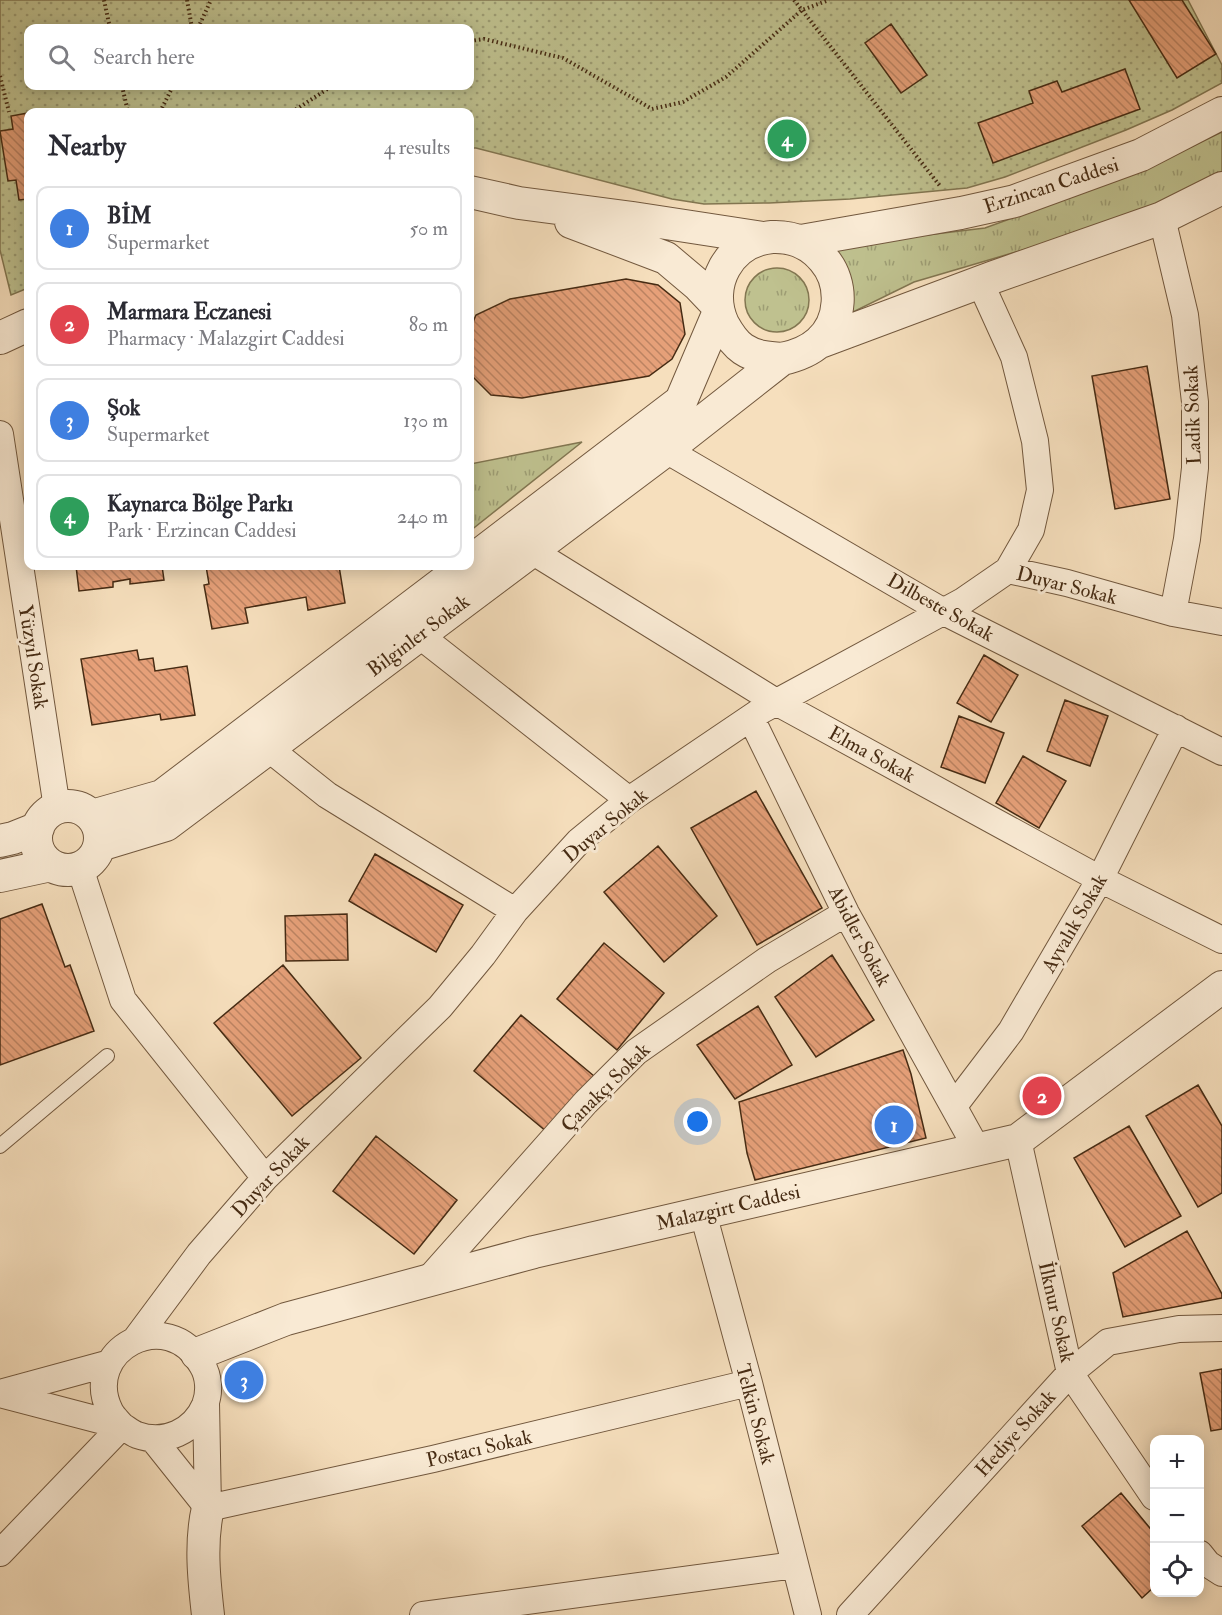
<!DOCTYPE html>
<meta charset="utf-8">
<style>
:root{--surface:#fff;--page:#f7f7f7;--text:#2b2b33;--muted:#7c7c81;--line:#e1e1e2;--accent:#7c3aed}
body{margin:0;font-family:"IM FELL Double Pica",serif;background:var(--page);color:var(--text)}
.controls{position:absolute;right:18px;bottom:18px;display:grid;overflow:hidden;border-radius:12px;box-shadow:0 3px 15px #0003}
.controls button{width:54px;height:54px;display:grid;place-items:center;padding:0;border:0;border-bottom:2px solid var(--line);background:var(--surface);color:var(--text);font:30px sans-serif}
.you{position:absolute;left:698px;top:1122px;width:21px;height:21px;margin:-15px;border:4px solid #fff;border-radius:50%;background:#1a73e8;box-shadow:0 0 0 9px #1a73e833}
.badge{display:grid;place-items:center;width:39px;height:39px;border-radius:50%;background:var(--accent);color:#fff;font-size:20px;font-weight:700}
.pin{position:absolute;translate:-50% -50%;border:3px solid #fff;box-shadow:0 2px 6px #0006}
.list{margin:0;padding:0;list-style:none}
h2{display:flex;justify-content:space-between;align-items:center;height:78px;margin:0;padding:0 24px;font-size:26px}
h2 small{font-size:20px;font-weight:400;color:var(--muted)}
.list li{display:grid;grid-template-columns:39px 1fr auto;gap:18px;align-items:center;box-sizing:border-box;height:84px;margin:0 12px 12px;padding:0 12px;border:2px solid var(--line);border-radius:12px}
.list b{display:block;font-size:22px;white-space:nowrap}
.list p{margin:0;font-size:20px;white-space:nowrap;color:var(--muted)}
.list em{font-size:20px;font-style:normal;color:var(--muted)}
.icon{flex:none;width:33px;height:33px;fill:none;stroke:currentColor;stroke-width:2;stroke-linecap:round;stroke-linejoin:round}
.map{position:relative;flex:none;width:1222px;height:1615px;overflow:hidden}
.search{position:absolute;background:var(--surface);box-shadow:0 3px 15px #0003;left:24px;top:24px;width:450px;height:66px;display:flex;align-items:center;gap:15px;box-sizing:border-box;padding:0 21px;border-radius:12px;color:var(--muted);font-size:22px}
.panel{position:absolute;background:var(--surface);box-shadow:0 3px 15px #0003;left:24px;top:108px;width:450px;height:462px;border-radius:12px}
.map>svg:first-child{display:block}
</style>
<div class="map">
<svg width="1222" height="1615" viewBox="0 0 1222 1615">
<defs>
<pattern id="grass-tufts" width="24" height="20" patternUnits="userSpaceOnUse" patternTransform="scale(1.5)"><rect width="24" height="20" fill="#bfc18f"/><path d="M3 7l-1-3M5 7V3M7 7l1-3M15 17l-1-3M17 17v-4M19 17l1-3" fill="none" stroke="#9d9d74"/></pattern>
<pattern id="park-dots" width="8" height="8" patternUnits="userSpaceOnUse" patternTransform="scale(1.5)"><rect width="8" height="8" fill="#bfc18f"/><path d="M2 2h.1M6 6h.1" fill="none" stroke="#9d9d74" stroke-width="1.8" stroke-linecap="round"/></pattern>
<pattern id="building-back-hatch" width="6" height="6" patternUnits="userSpaceOnUse" patternTransform="scale(1.5)"><rect width="6" height="6" fill="#e6a079"/><path d="M-1 5l2 2M0 0l6 6M5-1l2 2" fill="none" stroke="#bc8362"/></pattern>
</defs>
<rect width="100%" height="100%" fill="#f6dfbd"/>
<filter id="stains"><feTurbulence type="fractalNoise" baseFrequency=".00333" numOctaves="4"/><feColorMatrix values="0 0 0 0 .2 0 0 0 0 .09 0 0 0 0 .02 0 0 0 .5 -.17"/></filter>
<radialGradient id="worn" r=".72"><stop offset=".6" stop-color="#630" stop-opacity="0"/><stop offset="1" stop-color="#630" stop-opacity=".3"/></radialGradient>
<path fill="url(#grass-tufts)" stroke="#827651" stroke-width="1.5" d="M1222 132V173L1132 216 1060 239 914 282 851 313 831 250 893 239 985 228 1134 174Z
M745 300a32 32 0 1 1 64 0a32 32 0 1 1-64 0Z
M582 442 470 531V464Z"/>
<path fill="url(#park-dots)" stroke="#827651" stroke-width="1.5" fill-rule="evenodd" d="M0 0H1188L1222 65V83L1172 110 1126 130 1005 177 967 188 850 199 769 203 704 204 672 199 476 148H470V112H28V288L11 295 0 250ZM28 28H470V86H28Z"/>
<path fill="url(#building-back-hatch)" stroke="#462b13" stroke-width="1.5" d="M1129 0H1182L1216 54 1177 78Z
M891 24 927 75 901 93 865 43Z
M1125 69 1140 109 993 163 978 123 1033 103 1029 91 1057 81 1062 92Z
M28 113V199L19 200 16 180 8 181 0 131 13 129 11 116Z
M626 279 658 285 680 303 685 334 672 359 649 376 522 398 491 395 470 374V329L476 315 510 299Z
M1147 366 1170 499 1115 509 1092 376Z
M76 566H162L164 580 130 584V579L113 582V587L79 591Z
M206 566H339L345 603 308 610 306 597 245 608 248 623 212 629 204 585 209 584Z
M137 650 139 660 153 658 155 671 187 666 195 715 161 720 160 714 92 725 81 659Z
M984 655 1018 675 991 722 957 703Z
M1065 700 1108 716 1090 766 1047 751Z
M959 716 1004 733 985 783 941 767Z
M1023 756 1066 781 1039 828 996 803Z
M756 791 822 908 757 945 691 828Z
M658 846 717 916 664 962 604 892Z
M375 854 463 905 436 952 349 901Z
M42 904 65 967 70 965 94 1031 0 1065V919Z
M347 914 348 960 286 961 285 916Z
M604 943 664 993 617 1050 557 999Z
M832 955 874 1020 816 1057 775 997Z
M283 965 361 1058 292 1116 214 1023Z
M758 1006 792 1065 735 1099 697 1045Z
M521 1015 594 1076 547 1132 474 1071Z
M903 1050 911 1074 926 1138 755 1180 747 1153 739 1102Z
M1198 1085 1222 1126V1193L1198 1207 1146 1116Z
M1129 1126 1181 1216 1125 1247 1074 1158Z
M376 1136 457 1200 414 1254 333 1191Z
M1187 1231 1222 1294V1298L1123 1317 1113 1273Z
M1222 1369V1429L1211 1431 1200 1373Z
M1121 1493 1154 1533V1587L1142 1598 1082 1526Z"/>
<g fill="none" stroke-linecap="round" stroke-linejoin="round">
<defs>
<path id="service" d="M0 1146 107 1056"/>
<path id="minor" d="M1162 218 1185 315 1195 402V468L1187 539 1173 613
M980 282 1014 357 1035 441 1040 490 1031 530 1008 570
M0 434 57 808
M666 450 944 612 1222 752
M532 551 776 702 1100 879 1222 940
M419 635 629 800
M751 718 846 913 977 1149
M268 748 327 795 515 911
M80 868 123 1000 265 1178
M954 1106 1011 1031 1100 879 1176 728
M1018 1140 1070 1373 1154 1497
M703 1213 749 1383 808 1615
M427 1281 586 1102 636 1052 767 960 846 913
M135 1340 199 1254 265 1178 440 1007 483 955 515 911 579 841 629 800 762 710 963 601 1008 570 1067 583 1173 613 1222 622
M0 1393 110 1363
M0 1394 122 1426C127 1429 132 1433 137 1435 165 1445 194 1431 205 1405 210 1392 209 1376 202 1365 168 1303 80 1350 110 1411 113 1417 118 1421 122 1426
M206 1403 208 1508
M153 1439 208 1508
M208 1508 433 1459 749 1383
M0 1553 122 1426
M1200 1554 1208 1564 1222 1573
M423 1615 795 1565
M850 1615 1070 1373 1108 1342 1179 1329 1222 1328"/>
<path id="tertiary" d="M470 192 519 203 633 218 763 238
M571 222 666 258 698 285 717 305
M801 241 961 213 1015 201 1141 155 1222 113
M0 338 28 325
M820 342 994 277 1162 218 1222 188
M470 562 681 401 718 314
M36 838a32 32 0 1 1 64 0a32 32 0 1 1-64 0Z
M92 816 162 796 465 566
M0 841 13 838 38 828
M100 845 166 825 666 450 782 359C796 356 808 352 819 342 842 322 844 283 824 260 811 244 793 236 772 237 729 241 705 285 723 324 728 333 734 343 743 349 755 357 768 358 782 359
M0 876 51 865
M197 1354 286 1319 534 1252 1018 1140 1222 987
M208 1508C200 1542 204 1580 208 1615"/>
</defs>
<use href="#service" stroke="#72583e" stroke-width="16"/>
<use href="#minor" stroke="#72583e" stroke-width="28"/>
<use href="#tertiary" stroke="#72583e" stroke-width="34"/>
<path stroke="#462b13" stroke-width="4" stroke-dasharray="1.5 3" stroke-linecap="butt" d="M104 0 110 28
M187 0 192 28
M794 0 940 186
M198 28 211 0
M470 41 484 39 563 58 652 109 683 102 726 77 802 10 829 0
M0 76 9 112
M122 86 128 112
M160 112 173 86
M292 112 332 86"/>
<use href="#service" stroke="#f9ead4" stroke-width="14"/>
<use href="#minor" stroke="#f9ead4" stroke-width="26"/>
<use href="#tertiary" stroke="#f9ead4" stroke-width="32"/>
</g>
<g text-anchor="middle" stroke-width="6" stroke-linejoin="round" paint-order="stroke">
<g font-size="20" fill="#462b13" stroke="#f9ead4">
<text transform="translate(1051 185) rotate(-18)" y="7">Erzincan Caddesi</text>
<text transform="translate(1192 415) rotate(-92)" y="7">Ladik Sokak</text>
<text transform="translate(1067 585) rotate(14)" y="7">Duyar Sokak</text>
<text transform="translate(941 607) rotate(29)" y="7">Dilbeste Sokak</text>
<text transform="translate(418 635) rotate(-37)" y="7">Bilginler Sokak</text>
<text transform="translate(34 657) rotate(81)" y="7">Yüzyıl Sokak</text>
<text transform="translate(872 754) rotate(29)" y="7">Elma Sokak</text>
<text transform="translate(605 825) rotate(-40)" y="7">Duyar Sokak</text>
<text transform="translate(1074 923) rotate(-60)" y="7">Ayvalık Sokak</text>
<text transform="translate(860 936) rotate(62)" y="7">Abidler Sokak</text>
<text transform="translate(605 1087) rotate(-45)" y="7">Çanakçı Sokak</text>
<text transform="translate(270 1176) rotate(-47)" y="7">Duyar Sokak</text>
<text transform="translate(728 1207) rotate(-13)" y="7">Malazgirt Caddesi</text>
<text transform="translate(1057 1312) rotate(77)" y="7">İlknur Sokak</text>
<text transform="translate(756 1414) rotate(75)" y="7">Telkin Sokak</text>
<text transform="translate(1015 1433) rotate(-48)" y="7">Hediye Sokak</text>
<text transform="translate(479 1448) rotate(-13)" y="7">Postacı Sokak</text>
</g>
</g>
<rect width="100%" height="100%" filter="url(#stains)"/>
<rect width="100%" height="100%" fill="url(#worn)"/>
</svg>
<div class="controls">
<button>+</button>
<button>−</button>
<button><svg class="icon" aria-label="locate" viewBox="0 0 24 24"><circle cx="12" cy="12" r="6"/><path d="M12 2v4M12 18v4M2 12h4M18 12h4"/></svg></button>
</div>
<div class="you"></div>
<div class="pin badge" style="left:894px;top:1125px;background:#3f7fe0">1</div>
<div class="pin badge" style="left:1042px;top:1096px;background:#e0444e">2</div>
<div class="pin badge" style="left:244px;top:1380px;background:#3f7fe0">3</div>
<div class="pin badge" style="left:787px;top:139px;background:#2e9e5b">4</div>
<div class="search"><svg class="icon" aria-label="search" viewBox="0 0 24 24"><circle cx="10" cy="10" r="6"/><path d="M15 15l6 6"/></svg>Search here</div>
<section class="panel">
<h2>Nearby<small>4 results</small></h2>
<ul class="list">
<li><span class="badge" style="background:#3f7fe0">1</span><div><b>BİM</b><p>Supermarket</p></div><em>50 m</em></li>
<li><span class="badge" style="background:#e0444e">2</span><div><b>Marmara Eczanesi</b><p>Pharmacy · Malazgirt Caddesi</p></div><em>80 m</em></li>
<li><span class="badge" style="background:#3f7fe0">3</span><div><b>Şok</b><p>Supermarket</p></div><em>130 m</em></li>
<li><span class="badge" style="background:#2e9e5b">4</span><div><b>Kaynarca Bölge Parkı</b><p>Park · Erzincan Caddesi</p></div><em>240 m</em></li>
</ul>
</section>
</div>
